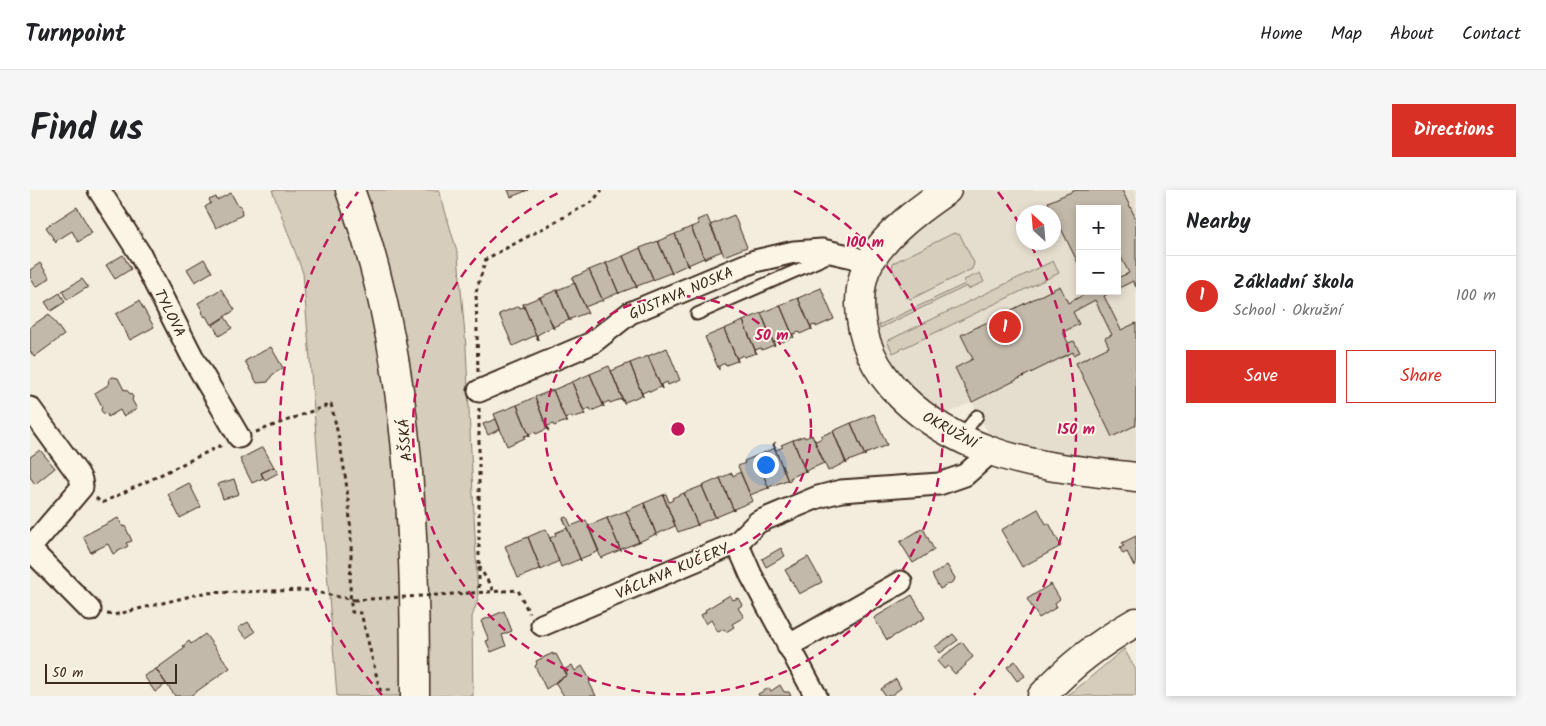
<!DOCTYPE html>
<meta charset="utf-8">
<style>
:root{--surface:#fff;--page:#f6f6f6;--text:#202124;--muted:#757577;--line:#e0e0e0;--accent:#d93025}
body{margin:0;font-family:Kalam,sans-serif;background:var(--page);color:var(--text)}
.controls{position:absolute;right:15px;top:15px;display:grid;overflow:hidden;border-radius:0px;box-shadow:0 2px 8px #0003}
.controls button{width:45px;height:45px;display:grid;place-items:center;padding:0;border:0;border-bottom:1px solid var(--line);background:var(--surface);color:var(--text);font:25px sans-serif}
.compass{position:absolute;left:986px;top:15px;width:45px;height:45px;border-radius:50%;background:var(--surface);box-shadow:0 2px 8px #0003;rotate:334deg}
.scale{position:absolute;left:15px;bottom:12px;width:132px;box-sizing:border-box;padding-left:5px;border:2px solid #3b2a1e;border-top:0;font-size:14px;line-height:18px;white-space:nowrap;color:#3b2a1e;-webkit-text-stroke:4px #fcf5e5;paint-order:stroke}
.you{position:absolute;left:735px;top:274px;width:18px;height:18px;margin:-12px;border:4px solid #fff;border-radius:50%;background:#1a73e8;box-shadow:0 0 0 8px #1a73e833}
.badge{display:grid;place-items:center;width:32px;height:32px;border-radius:50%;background:var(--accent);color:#fff;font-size:16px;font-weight:700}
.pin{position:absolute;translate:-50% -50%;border:2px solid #fff;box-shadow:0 1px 5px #0006}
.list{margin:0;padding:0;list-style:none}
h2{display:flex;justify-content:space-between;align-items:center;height:65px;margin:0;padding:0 20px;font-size:21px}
h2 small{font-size:16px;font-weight:400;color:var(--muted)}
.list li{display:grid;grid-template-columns:32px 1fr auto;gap:15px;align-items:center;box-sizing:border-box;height:80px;padding:0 20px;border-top:1px solid var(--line)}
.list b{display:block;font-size:19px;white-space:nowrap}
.list p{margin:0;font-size:16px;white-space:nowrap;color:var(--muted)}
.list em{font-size:16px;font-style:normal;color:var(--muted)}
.actions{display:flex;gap:10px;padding:15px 20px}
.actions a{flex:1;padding:11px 0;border:1px solid var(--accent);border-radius:0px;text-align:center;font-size:18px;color:var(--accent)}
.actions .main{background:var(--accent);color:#fff}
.map{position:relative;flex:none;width:1106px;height:506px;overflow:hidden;border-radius:0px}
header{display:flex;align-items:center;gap:30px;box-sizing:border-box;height:70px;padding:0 25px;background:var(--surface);border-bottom:1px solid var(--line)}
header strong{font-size:24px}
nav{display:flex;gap:28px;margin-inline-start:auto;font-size:18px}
.intro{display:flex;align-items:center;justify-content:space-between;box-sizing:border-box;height:120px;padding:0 30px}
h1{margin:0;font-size:35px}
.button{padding:12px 22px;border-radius:0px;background:var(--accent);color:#fff;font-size:18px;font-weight:700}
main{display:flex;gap:30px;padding:0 30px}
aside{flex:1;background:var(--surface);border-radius:0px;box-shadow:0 2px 8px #0003}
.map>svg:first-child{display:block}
</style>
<header>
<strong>Turnpoint</strong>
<nav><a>Home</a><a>Map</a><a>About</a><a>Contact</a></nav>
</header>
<div class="intro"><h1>Find us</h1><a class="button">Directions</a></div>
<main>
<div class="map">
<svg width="1106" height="506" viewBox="0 0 1106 506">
<rect width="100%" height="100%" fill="#f4eddd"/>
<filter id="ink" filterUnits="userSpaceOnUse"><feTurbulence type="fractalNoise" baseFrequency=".02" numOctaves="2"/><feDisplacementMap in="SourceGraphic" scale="10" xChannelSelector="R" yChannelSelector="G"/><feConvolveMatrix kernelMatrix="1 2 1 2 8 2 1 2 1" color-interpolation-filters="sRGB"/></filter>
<g filter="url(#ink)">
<path fill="#e5ddce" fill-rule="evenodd" d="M937 0H1106V275L969 253 961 248 942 212 914 225 894 213 865 184 847 149 841 124 846 81 879 40ZM1050 19H1087V101H1050ZM994 22H1024V52H994Z"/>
<path fill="#d6cdbd" stroke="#887c6e" d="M242 0H409L428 65 436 157 448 409 442 427 443 506H307L273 83Z
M924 43 930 45 944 73 942 79 881 109 876 107 862 78 863 73Z
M1023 71 1029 83 863 163 857 151Z
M950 83 954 92 938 99 937 96 850 138 849 135 935 94 934 90Z
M1094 459 1106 480V506H1036L1044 501Z"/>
<path fill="#c3b9aa" stroke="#3b2a1e" d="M478 0H498L481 7Z
M1046 0H1092L1106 29V97L1103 91 1087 99V88L1099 83 1087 59V19H1050V77L1018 12Z
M201 3 207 14 211 16 212 25 186 38 175 17 181 13 179 10 186 7 187 10Z
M47 17 62 43 48 52 42 41 26 51V53L16 37Z
M704 25 717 57 694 66 680 35Z
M677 26 692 61 675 68V70L661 37 669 34 667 30Z
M661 37 675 70 674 68 658 75V77L645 44Z
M645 44 658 77 657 75 642 82V84L628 51Z
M628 51 642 84 640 83 625 89 624 91 610 58Z
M610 58 624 91 623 90 607 96V98L593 66Z
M93 65 101 79 85 89 76 75Z
M593 66 607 98 605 97 589 103V104L576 73Z
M174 69 182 82 165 92 157 79Z
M10 73 20 88 6 97 0 87V80Z
M576 73 589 104 588 103 572 110 573 111 559 80Z
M559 80 573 111H570L555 117 542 88Z
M52 89 58 97 37 110 32 101Z
M545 93 558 124 556 123 540 129V131L527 100Z
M1030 96 1038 113 1061 101H1083L1074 106 1091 140 1106 133V235L1082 247 1046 173 1079 157 1075 148 1082 145 1065 110 1043 122 1049 134 1033 142 1038 153 1044 151 1050 162 1044 165 1043 162 942 212 925 178 943 169 931 145Z
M791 98 804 129 786 137V135L781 136 782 140 768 108Z
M191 99 205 120 181 135 176 126 175 127 172 123 173 122 168 113Z
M527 100 539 130 523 137 524 139 510 107Z
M30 103 35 112 21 121 15 112Z
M510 107 524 139 522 137 507 145 508 150 493 114Z
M768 108 782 140 781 139 770 144 769 142 763 144V146L750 115Z
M109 111 124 137 100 150 86 124Z
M493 114 508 150 506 145 483 156 469 124 489 116 490 118 494 117Z
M750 115 764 148 763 147 752 152 751 149 744 152V155L731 123Z
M731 123 745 156 744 155 732 160 731 158 725 160 727 164 713 131Z
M19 124 34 145 4 167 0 161V137Z
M195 127 202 138 189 146 183 135Z
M713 131 726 163 714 167 713 165 707 168 708 172 694 139Z
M694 139 708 172 707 171 696 175 695 173 689 176V180L675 147Z
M241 157 253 178 242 185 238 192 227 193 215 171Z
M637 158 650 190 638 195 637 192 631 195 632 199 618 166Z
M618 166 632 199 630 197 620 202 619 200 612 203 613 207 600 173Z
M600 173 613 207 612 205 595 212 594 214 581 181Z
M579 176 594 212 591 209 580 213 579 211 573 214 574 217 560 184Z
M560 184 574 217 573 216 561 221 560 218 554 221 542 192Z
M83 187 88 188 94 200 96 199 98 202 101 204 103 207 102 210 107 219 93 226 90 220 78 227 77 224 73 223 71 220 72 216 65 203 78 195 79 189Z
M542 192 555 225 554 224 542 228V226L535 229 523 200Z
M523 200 537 233 536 231 524 236 523 234 517 236 519 241H518L505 207Z
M505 207 518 240 517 239 506 244 505 242 499 244 500 247 487 215Z
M487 215 500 247 498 245 494 246 495 248 477 256 464 224Z
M844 224 857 255 835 264V266L821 233Z
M466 229 470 239 458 245 453 234Z
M821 233 835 266 834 265 816 272 817 274 803 241Z
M803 241 816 274V272L798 281 784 249 786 251 792 248 791 246Z
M782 245 794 273 776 281V283L763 250 774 246 775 248Z
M763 250 776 283 775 281 760 288 761 290 758 291 743 254 746 252 744 254 746 260 753 257 751 255Z
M743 254 758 291 757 290 739 297V299L726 266 745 258Z
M233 257 244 277 231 283 233 288 222 293 210 269Z
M10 260 25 278 5 294 0 287V267Z
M726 266 739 299 738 298 720 305 708 276 715 273 714 271Z
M244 277 248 283 235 290 231 283Z
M710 282 723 311 704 319V321L690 288 702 283 703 286Z
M690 288 704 321 703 320 686 327V328L672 296Z
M204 289 209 304 193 309 188 294Z
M159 293 171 317 150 328 138 304Z
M672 296 685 327 668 334V336L654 303Z
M654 303 668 336 667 335 648 342 633 305 636 304 639 312 643 310 642 308Z
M633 305 645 336 627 344V346L614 313Z
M614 313 626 344 609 352 596 321Z
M1008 319 1016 334 1019 333 1031 356 992 377 971 340Z
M596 321 609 352 591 359V361L577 328Z
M537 327 541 336 556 330 569 361 550 369 551 371 533 328Z
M88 328 93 337 95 336 102 351 96 353 98 356 83 364 78 354 61 362V363L53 346Z
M577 328 591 361 590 360 571 368 558 336Z
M537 338 551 371 550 369 531 377 520 348 526 345 525 343Z
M893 338 904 360 883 373 870 352Z
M516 339 529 371 511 380 498 347Z
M1106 346V375L1104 376 1097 362 1093 364 1090 358 1094 356 1092 353Z
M498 347 511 380 510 379 488 388 475 356Z
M751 358 755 366 736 377 732 369Z
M778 367 792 392 769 404 755 380Z
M917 375 925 388 924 391 910 399 902 385Z
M1021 394 1030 409 1025 413 1027 417 1009 428 997 409Z
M700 405 703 410 708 408 712 415 708 418 714 427 702 434 704 437 696 442 694 439 688 442 681 430 676 434 671 425 676 422 675 420Z
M882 405 895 428 857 450 844 428Z
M474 421 482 441 472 445 476 456 461 462 456 451 459 450 451 431Z
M218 432 225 442 216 448 208 438Z
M175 444 200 478 160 506H145L126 479 155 458 153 456 159 451 161 454Z
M923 444 928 450 910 463 905 457Z
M932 452 943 467 935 474 936 475 925 484 918 476 914 479 907 471Z
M523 463V465L526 464 537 485 516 499 505 476 507 474 506 471Z
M985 471 995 486 987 491 977 477Z
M542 475 545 481 552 476 561 491 559 492 566 506H534L525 492 537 485 534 480Z
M126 479 136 494 125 502 114 486Z
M866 489 871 498 860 506H855L851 499Z
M750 495 754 502H759L761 506H729L728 504 739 498 741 501Z"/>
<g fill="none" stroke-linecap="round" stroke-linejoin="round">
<defs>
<path id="lane" d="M667 124 802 65
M934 250 940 235 947 226"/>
<path id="street" d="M69 0 110 64 164 170 209 247
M449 201 562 153 600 123 725 71 764 62 792 60 823 67 838 73
M0 218 48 284 51 290 52 297 0 358
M707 353 721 385 786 506
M0 359 60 420
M512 435 707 353 728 332 788 307 811 301 909 294 935 285 961 262
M758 456 871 392"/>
<path id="secondary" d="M320 0C380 162 385 335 385 506
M917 0C888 20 859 41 840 71 832 84 830 102 830 115 831 189 897 238 961 261 1007 278 1058 281 1106 287
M1012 506C1039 476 1071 452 1106 432"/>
</defs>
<use href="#lane" stroke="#3b2a1e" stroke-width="15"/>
<use href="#street" stroke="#3b2a1e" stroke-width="25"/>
<use href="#secondary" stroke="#3b2a1e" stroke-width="31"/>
<path stroke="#3b2a1e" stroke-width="3" stroke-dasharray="4 4" stroke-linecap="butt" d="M448 182 446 102 456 69 562 12 572 0
M449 218V402
M226 242 301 214C312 259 319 302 321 348 322 372 318 398 322 422L331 423 350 500H362
M66 308 72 313 192 255
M449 376 464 402
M441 403 488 400 499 423
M77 424 84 425 173 403 276 400 324 410"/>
<use href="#lane" stroke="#fcf5e5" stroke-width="11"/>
<use href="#street" stroke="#fcf5e5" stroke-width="21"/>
<use href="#secondary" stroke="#fcf5e5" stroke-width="28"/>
<path stroke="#3b2a1e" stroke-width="3" stroke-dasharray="4 4" stroke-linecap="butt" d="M324 410 441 403"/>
</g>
</g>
<g fill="none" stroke="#c2185b" stroke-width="2.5" stroke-dasharray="9 6">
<circle cx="648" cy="239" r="133"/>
<path d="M764 1A265 265 0 1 1 532 1"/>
<path d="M352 505A398 398 0 0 1 328 2M968 2A398 398 0 0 1 993 40M1001 55A398 398 0 0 1 944 505"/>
</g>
<g text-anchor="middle" stroke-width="4" stroke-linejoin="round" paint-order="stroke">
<g font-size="15" fill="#3b2a1e" stroke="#fcf5e5">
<text transform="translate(651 103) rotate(-23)" y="5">GUSTAVA NOSKA</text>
<text transform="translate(140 123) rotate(63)" y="5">TYLOVA</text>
<text transform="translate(920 240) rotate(29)" y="5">OKRUŽNÍ</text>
<text transform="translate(375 250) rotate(-95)" y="5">AŠSKÁ</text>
<text transform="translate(642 381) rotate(-23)" y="5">VÁCLAVA KUČERY</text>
</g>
</g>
<circle cx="648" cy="239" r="8" fill="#c2185b" stroke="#fcf5e5" stroke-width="2.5"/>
<g font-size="15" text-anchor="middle" font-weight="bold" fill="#c2185b" stroke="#fcf5e5" stroke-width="4" stroke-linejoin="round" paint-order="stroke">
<text x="835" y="57">100 m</text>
<text x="742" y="150">50 m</text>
<text x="1046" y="244">150 m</text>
</g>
</svg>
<div class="controls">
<button>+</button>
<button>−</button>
</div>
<svg class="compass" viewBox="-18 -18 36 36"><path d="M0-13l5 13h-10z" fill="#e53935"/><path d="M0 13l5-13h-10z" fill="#757577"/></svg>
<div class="scale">50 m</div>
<div class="you"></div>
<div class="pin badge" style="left:975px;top:137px">1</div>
</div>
<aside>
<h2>Nearby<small></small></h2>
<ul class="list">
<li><span class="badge">1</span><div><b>Základní škola</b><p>School · Okružní</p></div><em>100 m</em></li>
</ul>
<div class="actions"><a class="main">Save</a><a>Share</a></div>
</aside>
</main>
